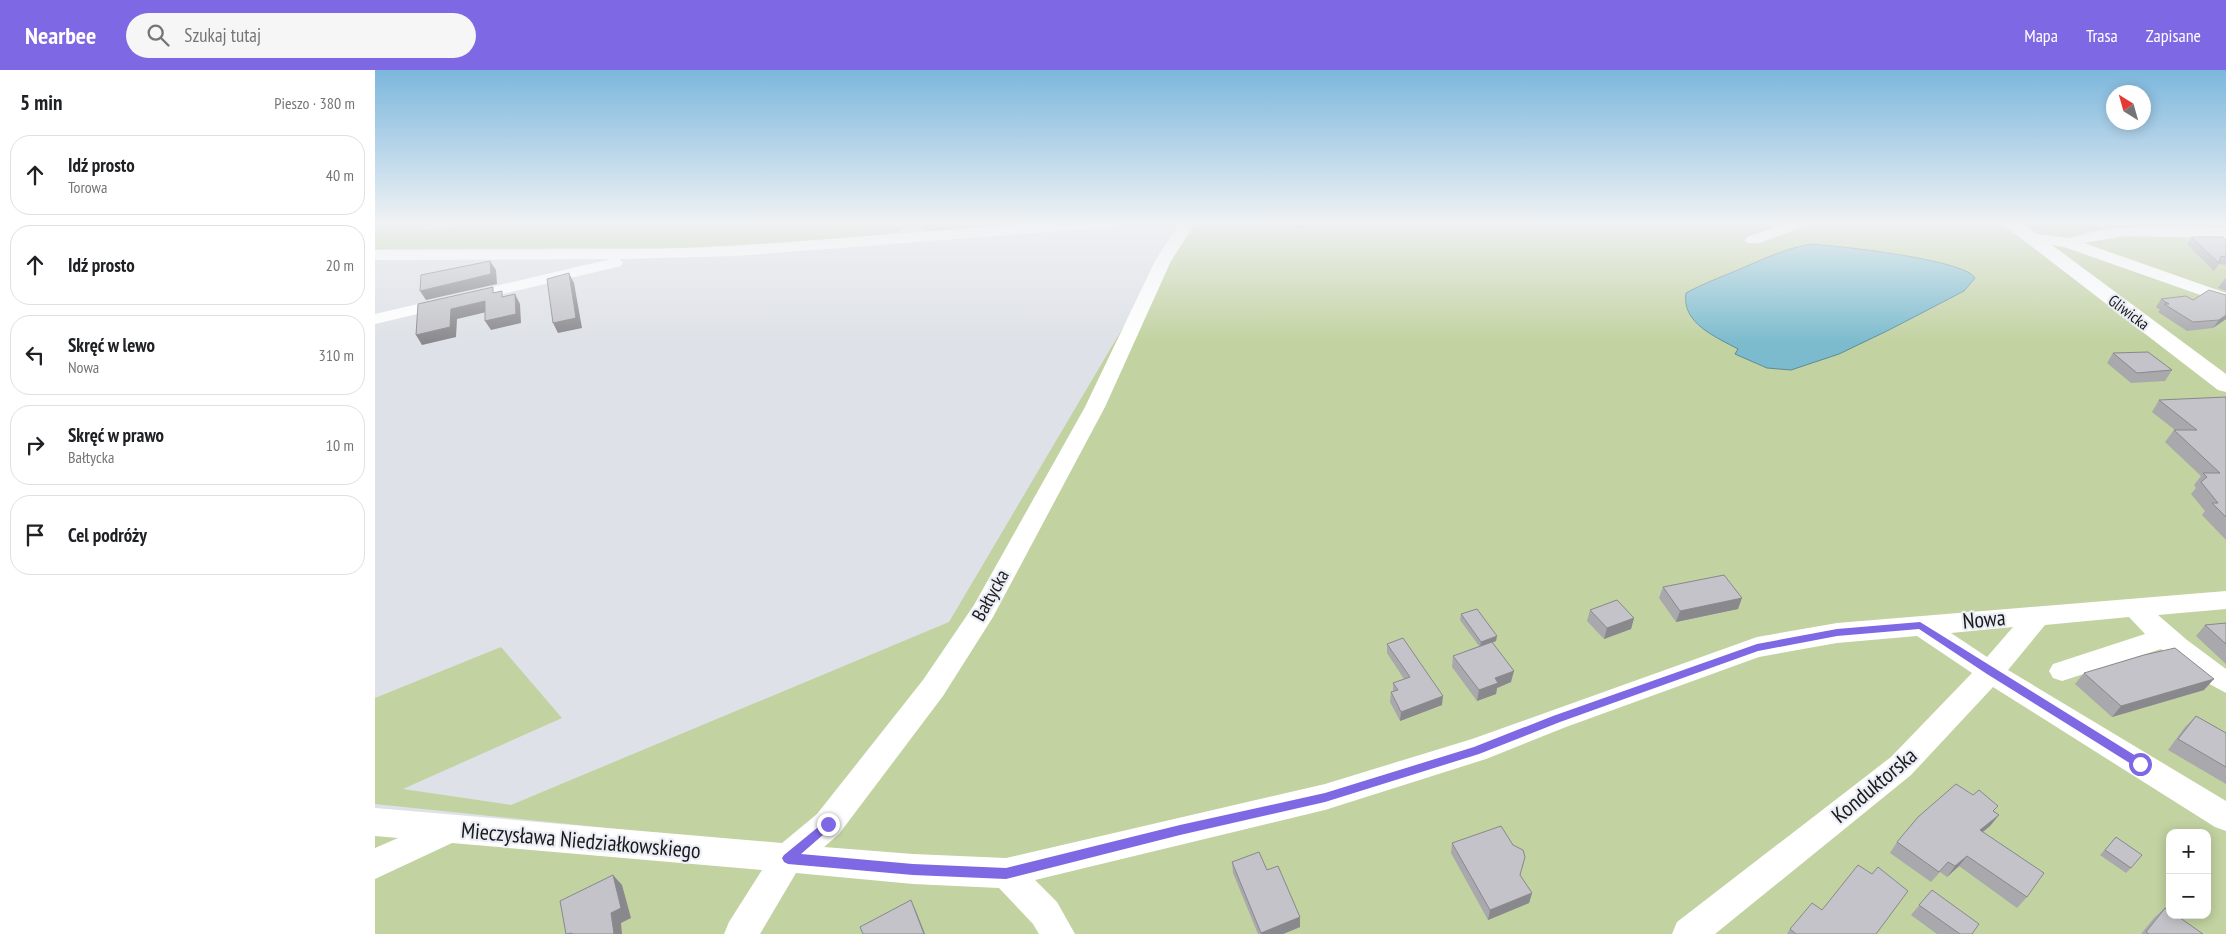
<!DOCTYPE html>
<html lang="pl">
<meta charset="utf-8">
<style>
:root{--surface:#fff;--page:#f6f6f6;--text:#202124;--muted:#757577;--line:#e0e0e0;--accent:#7e68e3}
body{margin:0;font-family:"PT Sans Narrow",sans-serif;background:var(--page);color:var(--text)}
.controls{position:absolute;right:15px;bottom:15px;display:grid;overflow:hidden;border-radius:10px;box-shadow:0 2px 12px #0003}
.controls button{width:45px;height:45px;display:grid;place-items:center;padding:0;border:0;border-bottom:1px solid var(--line);background:var(--surface);color:var(--text);font:25px sans-serif}
.compass{position:absolute;left:1731px;top:15px;width:45px;height:45px;border-radius:50%;background:var(--surface);box-shadow:0 2px 12px #0003;rotate:323deg}
.stop{position:absolute;width:15px;height:15px;margin:-11px;border:4px solid #7e68e3;border-radius:50%;background:#fff}
.stop.end{background:#7e68e3;border-color:#fff;box-shadow:0 1px 5px #0008}
.list{margin:0;padding:0;list-style:none}
h2{display:flex;justify-content:space-between;align-items:center;height:65px;margin:0;padding:0 20px;font-size:21px}
h2 small{font-size:16px;font-weight:400;color:var(--muted)}
.list li{display:grid;grid-template-columns:32px 1fr auto;gap:15px;align-items:center;box-sizing:border-box;height:80px;margin:0 10px 10px;padding:0 10px;border:1px solid var(--line);border-radius:20px}
.list b{display:block;font-size:19px;white-space:nowrap}
.list p{margin:0;font-size:16px;white-space:nowrap;color:var(--muted)}
.list em{font-size:16px;font-style:normal;color:var(--muted)}
.icon{flex:none;width:28px;height:28px;fill:none;stroke:currentColor;stroke-width:2;stroke-linecap:round;stroke-linejoin:round}
.map{position:relative;flex:none;width:1851px;height:864px;overflow:hidden}
header{display:flex;align-items:center;gap:30px;box-sizing:border-box;height:70px;padding:0 25px;background:var(--accent);color:#fff}
header strong{font-size:24px}
nav{display:flex;gap:28px;margin-inline-start:auto;font-size:18px}
.search{width:350px;height:45px;background:var(--page);display:flex;align-items:center;gap:12px;box-sizing:border-box;padding:0 18px;border-radius:28px;color:var(--muted);font-size:19px}
main{display:flex}
aside{flex:1;background:var(--surface)}
.map>svg:first-child{display:block}
</style>
<header>
<strong>Nearbee</strong>
<div class="search"><svg class="icon" aria-label="search" viewBox="0 0 24 24"><circle cx="10" cy="10" r="6"/><path d="M15 15l6 6"/></svg>Szukaj tutaj</div>
<nav><a>Mapa</a><a>Trasa</a><a>Zapisane</a></nav>
</header>
<main>
<aside>
<h2>5 min<small>Pieszo · 380 m</small></h2>
<ul class="list">
<li><svg class="icon" aria-label="ahead" viewBox="0 0 24 24"><path d="M12 20V5M6 11l6-6 6 6"/></svg><div><b>Idź prosto</b><p>Torowa</p></div><em>40 m</em></li>
<li><svg class="icon" aria-label="ahead" viewBox="0 0 24 24"><path d="M12 20V5M6 11l6-6 6 6"/></svg><div><b>Idź prosto</b></div><em>20 m</em></li>
<li><svg class="icon" aria-label="left" viewBox="0 0 24 24"><path d="M17 20v-9H6M10 6l-5 5 5 5"/></svg><div><b>Skręć w lewo</b><p>Nowa</p></div><em>310 m</em></li>
<li><svg class="icon" aria-label="right" viewBox="0 0 24 24"><path d="M7 20v-9h11M14 6l5 5-5 5"/></svg><div><b>Skręć w prawo</b><p>Bałtycka</p></div><em>10 m</em></li>
<li><svg class="icon" aria-label="arrive" viewBox="0 0 24 24"><path d="M6 21V4h12l-3 4 3 4H6"/></svg><div><b>Cel podróży</b></div></li>
</ul>
</aside>
<div class="map">
<svg width="1851" height="864" viewBox="0 0 1851 864">
<rect width="100%" height="100%" fill="#dee1e7"/>
<path fill="#c2d2a0" fill-rule="evenodd" d="M0 152H65L49 155V161L101 152H532L526 161 493 168 308 178 0 179Z
M549 152H704L564 164 549 160 546 157Z
M814 152H1851V864H0V759L416 777 0 734V628L126 577 187 648 28 719 136 735 574 552 782 200ZM1795 763H1832V845H1795Z"/>
<path fill="#7bbbcd" stroke="#5e8b98" d="M1436 174C1462 176 1589 189 1600 208L1589 221 1514 260 1464 284 1416 300 1392 298 1360 284 1363 279C1341 267 1306 253 1311 223 1331 212 1352 205 1372 196 1393 187 1413 178 1436 174Z"/>
<g fill="none" stroke-linecap="round" stroke-linejoin="round">
<path fill="#fff" fill-rule="evenodd" d="M677 152H746L743 155 738 157 360 186 244 189 248 193 246 196 0 254V244L236 189 0 190V180L281 179 360 176Z
M805 152H821L796 191 730 337 618 547 568 626 464 764 449 777 538 784 631 788 950 714 1097 669 1382 567 1462 553 1851 521V539L1783 545 1812 570 1851 599V623L1829 611 1786 579 1687 611 1678 608 1674 601 1678 594 1770 564 1754 547 1670 555 1633 600 1851 731V761L1840 757 1618 617 1536 705 1340 864H1297L1302 852 1516 687 1597 603 1542 566 1462 573 1384 587 1191 657 1111 689 950 740 660 810 682 832 700 864H664L658 854 624 818 538 814 421 803 385 864H349L354 852 387 800 77 773 0 809V778L23 768 0 766V738L407 773 442 744 548 610 599 535 710 337 780 191ZM1638 557 1612 587 1576 563Z
M1414 152H1437L1434 155 1384 173H1372L1370 170 1372 167Z
M1792 156 1851 158V168L1749 166 1709 173 1851 223V234L1689 177 1650 171 1648 168 1650 165 1656 163 1693 168 1729 159Z"/>
<path fill="#fff" fill-rule="evenodd" d="M1625 152H1646L1851 304V322L1843 320Z"/>
</g>
<path fill="#a8a8ad" d="M912 152H949L921 159Z
M1816 167 1851 170V195L1844 194 1839 201 1812 174Z
M1851 208V221L1843 218 1849 210Z
M1786 229 1851 249 1838 258 1812 261 1783 242 1785 240 1781 237Z
M1738 283 1797 300 1790 311 1756 313 1732 293Z
M1851 327V470L1827 445 1830 441 1816 424 1821 418 1819 415 1826 406 1790 372 1799 360H1800L1777 342 1784 330Z
M1288 517 1363 539 1301 552 1284 528Z
M1215 540 1259 548 1256 559 1229 569 1212 551Z
M1086 544 1121 571 1118 572 1136 612 1122 618 1121 624 1102 631 1077 597 1078 586 1104 576 1085 550Z
M1851 553V594L1821 566 1830 555Z
M1012 574 1067 635 1025 651 1015 632 1016 622H1018V613L1029 609 1012 583Z
M1709 603 1829 620 1737 647 1700 614Z
M1821 646 1851 663V714L1793 680 1810 657Z
M1619 741 1624 745 1615 756 1607 762 1652 827 1642 838 1584 796 1572 807 1565 802 1556 812 1515 783 1522 772Z
M1741 767 1756 798 1751 803 1725 785Z
M1077 773 1145 805 1157 823 1154 833 1113 850 1076 783Z
M857 792 925 857 908 864H883L858 803Z
M1557 820 1597 864H1562L1536 845Z
M1790 838 1828 864H1766L1779 848Z
M1447 840 1501 864H1412L1415 859Z"/>
<path fill="#88888d" d="M921 152H949L921 159Z
M115 191 121 200 122 214 51 230 45 221Z
M194 203 199 213 207 258 183 263 178 253Z
M140 224 145 234 146 253 116 260 110 251Z
M110 231 116 241 82 249 81 267 47 275 41 265 76 239Z
M1851 245V249L1838 258 1844 250Z
M1367 528 1363 539 1301 552 1305 541Z
M1259 548 1256 559 1229 569 1232 558Z
M1122 566 1121 571 1105 577 1106 572Z
M1139 601 1136 612 1122 618 1121 624 1102 631 1104 620 1120 608Z
M1839 609 1829 620 1737 647 1746 636Z
M1068 626 1067 635 1025 651 1026 642Z
M1624 745 1615 756 1597 771 1605 760Z
M1592 786 1584 796 1572 807 1580 796Z
M238 805 247 815 256 848 246 853 247 864H239L236 843Z
M1157 823 1154 833 1113 850 1115 840Z
M536 830 541 841 550 864H549Z
M925 847V857L908 864H886V863Z"/>
<path fill="#c3c3c9" stroke="#88888d" d="M1816 167H1848L1851 170V187L1846 186 1844 193Z
M115 191 116 204 45 221 46 205Z
M194 203 201 248 178 253 172 209Z
M118 217V223L127 221V227L140 224 141 244 110 251V231L76 239 75 257 41 265 43 234Z
M1834 220 1851 225V245L1844 250 1818 252 1789 234H1794L1786 229 1811 226 1818 230Z
M1773 282 1797 300 1762 303 1738 283Z
M1851 327V447L1837 433H1843L1826 412 1832 407 1828 403H1845L1799 360H1822L1784 330Z
M1349 505 1367 528 1305 541 1288 517Z
M1242 530 1259 548 1232 558 1215 540Z
M1102 539 1122 566 1106 572 1086 544Z
M1851 553V574L1830 555Z
M1028 568 1068 626 1026 642 1016 622 1023 620 1018 613 1035 607 1012 574Z
M1117 572 1139 601 1120 608 1123 613 1104 620 1078 586Z
M1800 578 1839 609 1746 636 1709 603 1769 585Z
M1821 646 1851 663V697L1803 669Z
M1581 714 1598 725 1604 720 1623 736 1618 741 1624 745 1605 760 1669 803 1652 827 1592 786 1580 796 1573 792 1564 802 1522 772 1543 747Z
M1126 756 1138 775 1148 780 1150 787 1145 805 1157 823 1115 840 1077 773Z
M1741 767 1767 785 1756 798 1730 780Z
M884 782 892 800 903 796 925 847 886 863 857 792Z
M1483 795 1497 804 1503 797 1533 821 1501 864H1421L1415 859 1437 833 1447 840Z
M238 805 246 838 236 843 239 864H197V863L191 864 185 831Z
M1557 820 1604 854 1597 864H1585L1544 835Z
M536 830 549 864H488L485 857Z
M1790 838 1795 841V845H1801L1828 864H1774L1771 862Z"/>
<linearGradient id="sky" x2="0" y2="1"><stop stop-color="#7cb7dd"/><stop offset="0.56" stop-color="#f0f2f4"/><stop offset="1" stop-color="#f0f2f4" stop-opacity="0"/></linearGradient>
<rect width="1851" height="273" fill="url(#sky)"/>
<path fill="#7e68e3" d="M1545 552 1769 691V697H1761L1612 604 1544 559 1462 566 1383 581 1185 652 1104 684 950 732 805 765 631 809 538 805 413 794 409 792 407 788 409 785 453 749 457 750 459 754 457 757 426 784 538 794 631 798 805 755 950 723 1099 677 1178 646 1382 574 1462 559Z"/>
<g text-anchor="middle" stroke-width="4.5" stroke-linejoin="round" paint-order="stroke">
<g font-size="16" fill="#191a1c" stroke="#ebeef4">
<text transform="translate(1754 242) rotate(37)" y="6">Gliwicka</text>
</g>
<g font-size="19" fill="#191a1c" stroke="#ebeef4">
<text transform="translate(615 525) rotate(-61)" y="7">Bałtycka</text>
</g>
<g font-size="22" fill="#191a1c" stroke="#ebeef4">
<text transform="translate(1609 549) rotate(-5)" y="8">Nowa</text>
<text transform="translate(1499 715) rotate(-40)" y="8">Konduktorska</text>
<text transform="translate(206 770) rotate(5)" y="8">Mieczysława Niedziałkowskiego</text>
</g>
</g>
</svg>
<div class="controls">
<button>+</button>
<button>−</button>
</div>
<svg class="compass" viewBox="-18 -18 36 36"><path d="M0-13l5 13h-10z" fill="#e53935"/><path d="M0 13l5-13h-10z" fill="#757577"/></svg>
<div class="stop" style="left:1765px;top:694px"></div>
<div class="stop end" style="left:453px;top:754px"></div>
</div>
</main>
